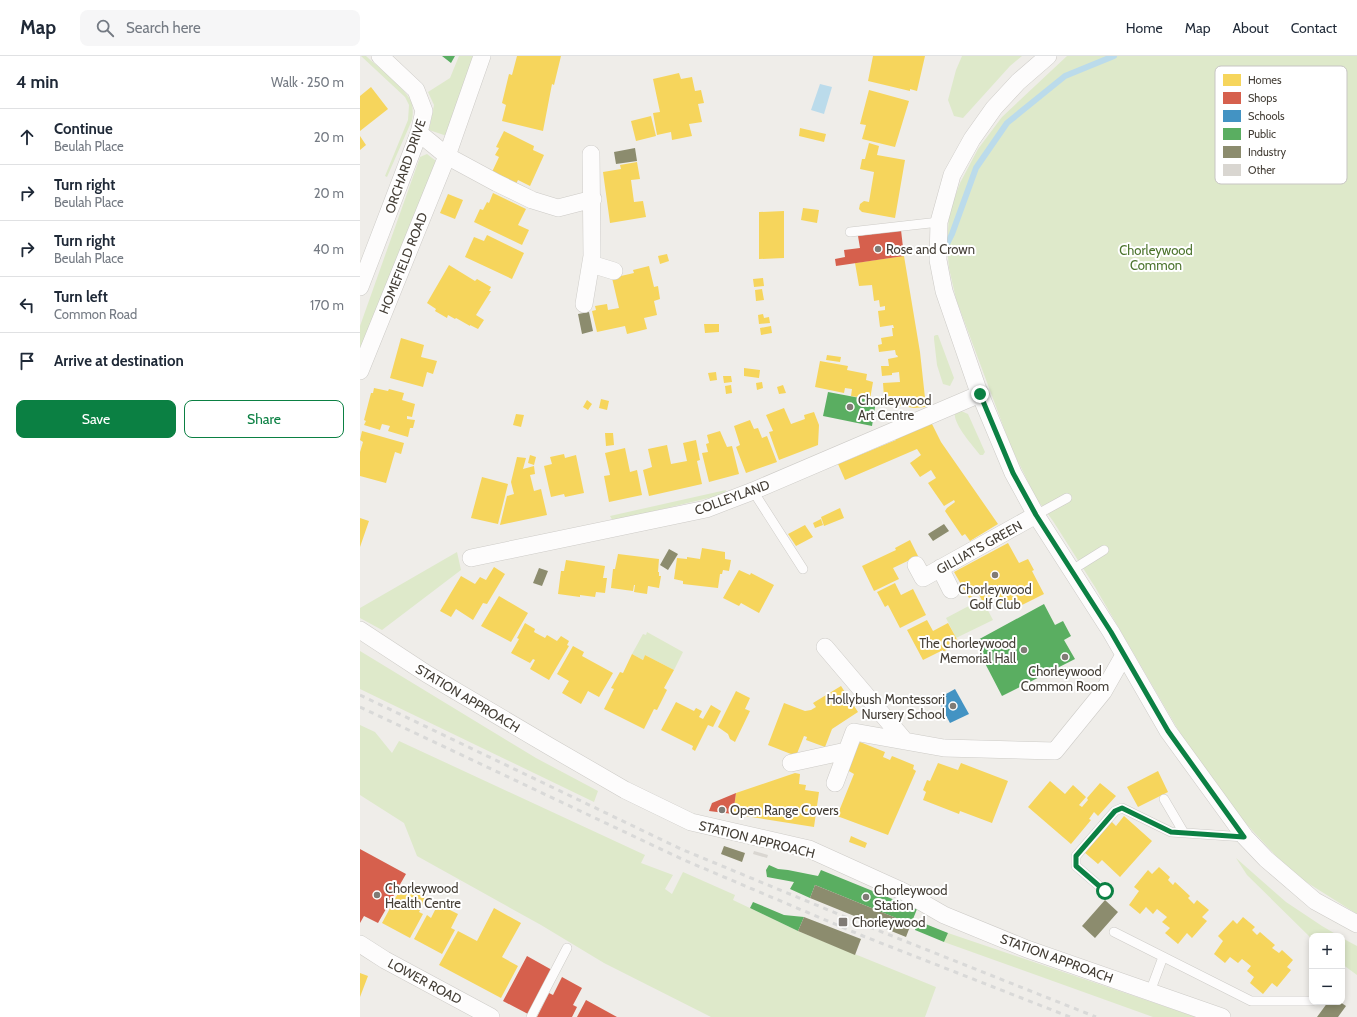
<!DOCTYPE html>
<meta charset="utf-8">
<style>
:root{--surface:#fff;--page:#f6f6f7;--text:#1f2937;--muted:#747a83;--line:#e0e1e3;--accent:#0b8043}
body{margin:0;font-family:Cabin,sans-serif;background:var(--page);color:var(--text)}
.controls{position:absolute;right:12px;bottom:12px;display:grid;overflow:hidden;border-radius:8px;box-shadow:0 2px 6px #0003}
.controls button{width:36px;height:36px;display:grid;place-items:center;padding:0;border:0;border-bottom:1px solid var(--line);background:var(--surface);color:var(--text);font:20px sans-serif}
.stop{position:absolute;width:12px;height:12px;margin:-9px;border:3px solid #0b8043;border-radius:50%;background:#fff}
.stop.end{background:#0b8043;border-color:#fff;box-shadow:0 1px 4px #0008}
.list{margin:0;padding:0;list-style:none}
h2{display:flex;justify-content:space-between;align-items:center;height:52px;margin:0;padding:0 16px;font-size:17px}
h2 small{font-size:13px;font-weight:400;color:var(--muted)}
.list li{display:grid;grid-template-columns:26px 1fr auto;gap:12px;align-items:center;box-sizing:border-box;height:56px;padding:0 16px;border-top:1px solid var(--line)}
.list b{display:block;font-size:15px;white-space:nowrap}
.list p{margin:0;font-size:13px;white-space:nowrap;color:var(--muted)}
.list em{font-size:13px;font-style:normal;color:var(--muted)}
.actions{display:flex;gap:8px;padding:12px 16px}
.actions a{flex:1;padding:9px 0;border:1px solid var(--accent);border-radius:8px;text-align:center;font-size:14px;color:var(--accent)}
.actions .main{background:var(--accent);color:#fff}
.icon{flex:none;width:22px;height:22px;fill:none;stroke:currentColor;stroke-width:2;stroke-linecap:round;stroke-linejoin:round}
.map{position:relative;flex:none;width:997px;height:961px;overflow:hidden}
header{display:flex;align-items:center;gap:24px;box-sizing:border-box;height:56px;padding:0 20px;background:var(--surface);border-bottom:1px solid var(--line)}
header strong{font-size:19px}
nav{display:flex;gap:22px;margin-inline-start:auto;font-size:14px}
.search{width:280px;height:36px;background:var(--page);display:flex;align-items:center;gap:10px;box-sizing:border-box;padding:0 14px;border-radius:8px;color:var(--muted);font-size:15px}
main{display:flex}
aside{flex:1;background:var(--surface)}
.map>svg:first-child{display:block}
</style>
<header>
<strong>Map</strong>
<div class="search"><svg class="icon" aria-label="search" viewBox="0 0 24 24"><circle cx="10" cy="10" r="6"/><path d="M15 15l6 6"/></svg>Search here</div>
<nav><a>Home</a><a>Map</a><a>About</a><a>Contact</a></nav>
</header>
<main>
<aside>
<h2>4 min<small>Walk · 250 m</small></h2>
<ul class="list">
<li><svg class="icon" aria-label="ahead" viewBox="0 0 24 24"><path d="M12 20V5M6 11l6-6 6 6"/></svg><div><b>Continue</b><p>Beulah Place</p></div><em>20 m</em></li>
<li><svg class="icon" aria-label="right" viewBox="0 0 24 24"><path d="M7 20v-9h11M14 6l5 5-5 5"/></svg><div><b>Turn right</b><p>Beulah Place</p></div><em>20 m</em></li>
<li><svg class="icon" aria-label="right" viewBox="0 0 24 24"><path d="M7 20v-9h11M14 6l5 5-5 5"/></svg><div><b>Turn right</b><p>Beulah Place</p></div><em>40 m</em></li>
<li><svg class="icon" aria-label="left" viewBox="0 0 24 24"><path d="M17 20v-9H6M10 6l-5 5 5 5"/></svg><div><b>Turn left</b><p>Common Road</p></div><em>170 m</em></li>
<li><svg class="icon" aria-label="arrive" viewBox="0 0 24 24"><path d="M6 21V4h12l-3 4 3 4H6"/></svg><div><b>Arrive at destination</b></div></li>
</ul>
<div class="actions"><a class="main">Save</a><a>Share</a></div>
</aside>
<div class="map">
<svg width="997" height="961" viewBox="0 0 997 961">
<rect width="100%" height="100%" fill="#efede9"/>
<path fill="#dee9ca" d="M1 0H6C18 11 48 34 52 48 53 54 53 59 52 64L27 121 25 120 48 64 49 49 45 41Z
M99 0H116L87 80 69 74 74 49 68 36 90 22Z
M602 0H662L650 10 603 62 594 60 588 44 596 14Z
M707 0H997V858L943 824 916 800 866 746 834 701 735 531 693 465 676 442 651 391 596 243 589 212 587 192 589 157 600 127 618 93 642 61Z
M67 98 76 105 0 294V270L60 101Z
M576 279H578L594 322 590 330 583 328 577 309 574 283V280Z
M599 354 608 358 625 396 623 399H620C613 390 592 367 595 356Z
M366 434 365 438 253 465 250 460Z
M97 496 101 514 22 574 0 562V552Z
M622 543 633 564 596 582 586 562Z
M287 576 323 596 314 614 285 599 283 604 272 598 283 578 286 579Z
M0 595 176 702 238 735 234 746 0 633Z
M0 669 15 676 32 697 39 685 285 799 281 807 313 819 305 833 312 838 323 816 375 839 373 844 438 875 576 931 565 961H351L244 907 181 869 57 800 44 767 0 739Z
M876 802 926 846 962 870 979 880H952V883L887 819Z
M588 877 836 961H793L584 886Z
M982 882 997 890V919L982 908Z"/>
<path fill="#bbdbeb" d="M460 28 472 31 464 58 451 54Z"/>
<path fill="#f6d55c" d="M157 0H201L194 29 192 28 183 75 142 65 146 49 142 47 149 18 152 19Z
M513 0H565L557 35 550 33V35L508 25Z
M319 17 321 23 332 21 335 35 341 34 344 47 338 48 342 66 329 68 332 80 312 84 311 76 297 79 293 57 300 56 293 23Z
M11 31 28 53 0 75V40Z
M509 34 549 45 535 91 502 83 506 69 500 68Z
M291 60 296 80 276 85 271 65Z
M440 72 466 78 464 86 439 80Z
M144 75 174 90 173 94 184 99 170 130 158 124 156 128 132 116 139 101 135 99 139 92 136 91Z
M0 80 6 89 0 94Z
M509 87 519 90 517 99 545 104 535 162 502 156 499 153 500 148 504 145 509 146 514 116 500 113 502 103H505Z
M277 106 280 123 271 124 274 146 283 145 286 161 250 167 243 116 261 113 260 109Z
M133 137 166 153 158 169 169 174 162 189 114 166 120 153 123 154 127 146 129 147Z
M88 138 103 144 95 163 80 157Z
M443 152 459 154 457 167 441 164Z
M424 155V202L399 203V156Z
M127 179 164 197 152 223 105 201 114 181 124 185Z
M307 198 309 205 300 208 298 200Z
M544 200 560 296 566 351 554 352 536 349V343H538V340L524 341 523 327 540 326 539 316 532 317V319L522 320 521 310H529L528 303 538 301 537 299H536L535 294 519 296 518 289 522 288 521 282 533 280 532 272H534L533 269 520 271 518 255 525 254V250L520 251 519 244 514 245 512 229 499 230 495 207Z
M89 209 115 225 117 223 131 231 129 235H131L116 259 124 264 118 273 110 269V270L96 262 95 263 88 259 87 262 75 255 76 253 67 247Z
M289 210 294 231 298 230 300 243 294 245 297 259 284 262 287 273 267 278 265 270 237 276 232 255 236 254 235 250 247 248 248 254 259 252 252 222 274 217 273 214Z
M403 222 404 230 394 231 393 223Z
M402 233 404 244 396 245 395 234Z
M403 258 404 262 409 261 410 267 399 268 398 259Z
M344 268H359V276L345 277Z
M411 270 412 277 401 279 400 272Z
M41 282 64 289 61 301 77 305 73 318 67 316 63 331 30 322Z
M467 299 481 301 480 306 466 304Z
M460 305 488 310 487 314 507 318 506 324 513 326 510 343 491 340 492 333 485 332 484 337 455 331Z
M384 312 400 314 399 322 384 320Z
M356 316 357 324 350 325 348 317Z
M363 320H371L372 326 364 327Z
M402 326 403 332 397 334 396 327Z
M371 329 372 337 366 338 365 330Z
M423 329 426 337 419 338 417 331Z
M14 332 28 335 29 333 44 337 42 344 55 348 52 361 47 360V363L55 364 53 372H50L48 381 28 375 30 370 22 368 20 374 4 369 6 365 4 364 11 337H13Z
M241 343 249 345 247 354 239 352Z
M227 344 232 348 228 354 223 351Z
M424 352 431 368 445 363 444 359 454 356 459 369 458 389 419 404 409 376 413 375 406 359Z
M156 358 164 359 161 371 153 369Z
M390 364 394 373 398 372 402 382 407 380 417 406 386 417 376 391 380 389 374 370Z
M571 366 581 386 638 468 610 485 605 478 602 480 585 455 587 452 595 446 594 444 584 450 568 427 576 422 571 414 560 421 550 407 561 399 557 393 485 424 478 408 536 384 535 381Z
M2 375 44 387 41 398 35 396 26 427 0 420V396L3 386 0 384Z
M360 375 367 391 372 390 379 418 349 426 342 397 348 396 346 388 349 387 347 379Z
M245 377H253L254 389 246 390Z
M336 384 340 404 337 405 342 428 289 440 283 414 292 411 288 393 307 389 311 408 327 405 323 387Z
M265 392 270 416 277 414 282 439 249 446 244 420 250 419 245 397Z
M204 398 205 402 216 399 224 437 205 441 204 438 191 441 184 410 192 408 190 401Z
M170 399 176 401 174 409 168 407Z
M157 401 166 402 163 413 174 410 175 418 170 419 174 435 181 433 187 459 140 469 147 440 154 438 151 426Z
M122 421 148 428 138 468 111 462Z
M480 452 484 462 464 470 461 461Z
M0 462 9 465 0 491Z
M461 463 463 469 455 472 453 467Z
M445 469 453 481 436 490 428 478Z
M550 484 558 500 533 512 539 523 514 535 502 510 536 494 535 492Z
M648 487 659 507 668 503 674 514 672 515 684 538 658 551 649 547 647 544 639 548 634 539 623 546 618 537 609 542 594 516Z
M342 492 365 496V503L371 504 369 515 363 514 362 518H360L358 532 323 528V525L314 523 317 502 327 503V501L340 503Z
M258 498 299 503 298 516H299V520H301L299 532 288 530 287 538 274 536 275 529H274L273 535 251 532 253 513H255Z
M206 504 245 510 243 522H247L245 537 236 536 235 541 220 539V541L198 538 201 515H204Z
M134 511 145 518 127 548 123 547 113 564 96 553 91 561 80 555 101 520 115 528 120 521 126 524Z
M379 514 390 519 391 517 414 529 399 557 381 547 379 550 363 542Z
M535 527 541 539 553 533 566 559 540 572 528 549 525 551 517 536Z
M139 540 168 557 151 586 121 570Z
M567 564 573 575 588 567 599 587 583 596V594L563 604 547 574Z
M165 567 175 573 174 576 185 582 187 579 197 585 201 580 209 585 207 589 209 590 189 624 170 613 175 604 173 603 170 607 151 597 159 583 157 582Z
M213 590 224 596 222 600 253 617 239 641 228 635 221 648 202 637 209 625 197 618Z
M272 598 283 604 285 599 314 614 304 632 307 634 297 654 294 653 284 673 244 653 254 633 251 632 260 616 263 617Z
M481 630 498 656 472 673 465 691 446 684 447 681 444 680 436 700 408 689 424 647 445 655 451 654 456 651 453 647Z
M376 635 390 642 385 653 390 655 375 686 370 683 368 678 358 671Z
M316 646 334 655 336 652 342 655 339 661 343 663 351 649 361 655 353 671 348 669 335 695 332 693 333 690 301 674Z
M495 686 499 688 500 686 525 696 523 701 530 704 532 700 554 709 553 713 556 715 528 779 477 760 494 718 487 714Z
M578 707 598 714 601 707 648 725 632 767 600 755 599 758 563 744 566 736 563 734 567 724 570 725Z
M798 715 808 736 778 751 767 731Z
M435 717 440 718 439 728 446 729 445 734 459 736 454 771 373 758 376 737Z
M690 725 705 738 713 729 726 741 719 749 722 751 728 744 727 742 740 727 756 740 738 760 734 756 729 763 731 764 711 788 668 751Z
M764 760 792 785 760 821 742 804 738 808 724 796 751 765 756 770Z
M491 780 507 787 505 792 489 786Z
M799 811 810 821 808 824 813 829 815 826 830 840 828 842 834 848 837 844 849 854 842 861 847 865 832 882 827 877 818 888 805 877 810 872 802 866 807 861 797 853 793 858 786 851 780 858 769 849 779 835 774 831 788 814 792 818Z
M42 830 66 842 59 856 63 858 50 882 22 867Z
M78 848 98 858 91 872 95 874 82 898 54 883 67 859 71 862Z
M134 852 161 867 142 901 158 910 141 942 79 909 98 875 117 885Z
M883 861 895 871 892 874 897 879 900 876 915 889 912 892 919 897 922 894 933 904 927 911 931 914 917 931 912 927 903 938 890 927 894 921 887 915 891 910 882 903 878 907 870 901 865 907 854 898 863 885 858 880 873 864 877 868Z
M0 917 8 920 0 941Z"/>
<path fill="#d6604d" d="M541 174 544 200 476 210 475 203 485 201 484 194 500 192 498 180Z
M376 737 373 758 349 755 352 747Z
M0 793 46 818 18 867 4 860 0 867Z
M167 900 192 914 168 958 143 945Z
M202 921 222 932 213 949 217 951 212 961H177L189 937 193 939Z
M226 944 257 961H217Z"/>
<path fill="#4393c3" d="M595 633 609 658 590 667 577 643Z"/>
<path fill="#5aae61" d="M82 0H95L91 7Z
M468 336 516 345 512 370 463 360Z
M684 548 695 569 703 565 711 580 704 584 715 603 642 640 614 586Z
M409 809 418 813 428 814 458 820 461 814 557 853 551 868 455 829 450 842 430 833 434 826 407 821 406 814Z
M393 846 424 859 444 861 438 875 390 852Z
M558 865 588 877 584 886 555 874Z"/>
<path fill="#8c8c6e" d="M275 92 277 105 256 108 254 96Z
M229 256 233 275 222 278 218 258Z
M584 468 589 475 573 485 568 478Z
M309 493 318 498 308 514 300 509Z
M179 512 188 515 182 530 173 527Z
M364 790 385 797 382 806 361 798Z
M455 829 551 868 546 881 450 842Z
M745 844 758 856 735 882 722 870Z
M444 861 501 883 495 899 438 875Z
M968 946H980L986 950 978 961H957Z"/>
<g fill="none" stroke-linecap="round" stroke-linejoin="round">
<path stroke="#bbdbeb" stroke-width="6" d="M583 196 592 178 616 112 647 67 705 20 754 0"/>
</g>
<path fill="#d9d6d1" d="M394 795 408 799 407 802 393 798Z"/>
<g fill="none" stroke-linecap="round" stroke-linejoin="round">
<defs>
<path id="lane" d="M490 176 579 166
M393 435 443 513
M676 459 707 442
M712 514 744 494
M804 743 824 777
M745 835 716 810V800L755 755 762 752 811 776 885 781
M754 876 891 945H952
M790 936 803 901
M171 961 207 892"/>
<path id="street" d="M688 0 658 26 634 52 612 83 592 119 579 166 578 204 584 235 617 331 653 417 676 459 751 576 808 675 885 781 906 803 955 845 997 868
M59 77 87 100 137 127 172 144 198 152 233 143
M231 208 254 215
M0 231 59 77 64 55 56 34 20 0
M224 248 232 200 231 98
M0 315 87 100 122 0
M111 502 346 453 393 435 620 338
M556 509 563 522 676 459
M580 512 591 534
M0 574 67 618 189 690 265 734 331 766 449 793 544 836 584 859 667 893 862 961
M465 591 545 685
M431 707 486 695
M475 727 494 676 584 692 695 695 743 636 764 599
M0 888 25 904 131 961"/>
</defs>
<use href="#lane" stroke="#cdcbc7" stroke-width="10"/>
<use href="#street" stroke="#cdcbc7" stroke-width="18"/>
<use href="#lane" stroke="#fdfcfc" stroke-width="9"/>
<use href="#street" stroke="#fdfcfc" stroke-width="17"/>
<path stroke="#d9d9d8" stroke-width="3" stroke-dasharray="5 5" stroke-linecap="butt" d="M0 639 321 793 507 870 736 961
M0 651 324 804 503 880 710 961"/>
</g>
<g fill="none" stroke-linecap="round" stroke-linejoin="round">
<path stroke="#0b8043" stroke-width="5" d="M620 338 653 417 676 459 751 576 808 675 884 781 811 776 762 752 755 755 716 800V810L745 835"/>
</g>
<g fill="#807b75" stroke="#fff" stroke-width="1.5">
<circle cx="518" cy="193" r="4"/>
<circle cx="490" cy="351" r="4"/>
<circle cx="635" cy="519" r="4"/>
<circle cx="664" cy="594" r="4"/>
<circle cx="705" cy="601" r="4"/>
<circle cx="593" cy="650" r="4"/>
<circle cx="362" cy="754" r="4"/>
<circle cx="17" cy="839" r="4"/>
<circle cx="506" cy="841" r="4"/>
<rect x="478" y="861" width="10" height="10" rx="2"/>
</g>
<g text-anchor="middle" stroke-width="4" stroke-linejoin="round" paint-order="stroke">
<g font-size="13" fill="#443e36" stroke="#fff">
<text transform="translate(45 110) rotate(-71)" y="5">ORCHARD DRIVE</text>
<text transform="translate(43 207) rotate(-68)" y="5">HOMEFIELD ROAD</text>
<text transform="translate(372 441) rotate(-20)" y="5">COLLEYLAND</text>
<text transform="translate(619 491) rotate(-29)" y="5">GILLIAT'S GREEN</text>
<text transform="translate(108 642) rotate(31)" y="5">STATION APPROACH</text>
<text transform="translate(397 783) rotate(14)" y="5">STATION APPROACH</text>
<text transform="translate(697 902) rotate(20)" y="5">STATION APPROACH</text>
<text transform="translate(65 925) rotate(28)" y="5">LOWER ROAD</text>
</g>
<g font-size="13" fill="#443e36" stroke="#fff" text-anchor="start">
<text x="526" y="198">Rose and Crown</text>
<text x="498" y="349">Chorleywood<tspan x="498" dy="15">Art Centre</tspan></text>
<text x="635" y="538" text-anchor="middle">Chorleywood<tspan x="635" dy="15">Golf Club</tspan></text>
<text x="656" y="592" text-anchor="end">The Chorleywood<tspan x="656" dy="15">Memorial Hall</tspan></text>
<text x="705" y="620" text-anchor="middle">Chorleywood<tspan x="705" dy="15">Common Room</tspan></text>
<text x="585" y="648" text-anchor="end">Hollybush Montessori<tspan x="585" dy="15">Nursery School</tspan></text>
<text x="370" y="759">Open Range Covers</text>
<text x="25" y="837">Chorleywood<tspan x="25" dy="15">Health Centre</tspan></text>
<text x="514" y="839">Chorleywood<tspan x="514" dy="15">Station</tspan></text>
<text x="492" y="871">Chorleywood</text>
</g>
<g font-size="13" fill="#4b732c" stroke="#fff">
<text x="796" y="199">Chorleywood<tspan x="796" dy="15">Common</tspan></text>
</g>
</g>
<rect x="855" y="10" width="132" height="118" rx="6" fill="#fff" stroke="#c7c5c3" stroke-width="1"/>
<rect x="863" y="18" width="18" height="12" fill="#f6d55c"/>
<rect x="863" y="36" width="18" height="12" fill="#d6604d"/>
<rect x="863" y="54" width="18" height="12" fill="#4393c3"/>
<rect x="863" y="72" width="18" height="12" fill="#5aae61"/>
<rect x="863" y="90" width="18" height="12" fill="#8c8c6e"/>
<rect x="863" y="108" width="18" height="12" fill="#d9d6d1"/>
<g font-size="11" fill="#443e36">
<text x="888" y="28">Homes</text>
<text x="888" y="46">Shops</text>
<text x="888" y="64">Schools</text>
<text x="888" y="82">Public</text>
<text x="888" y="100">Industry</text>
<text x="888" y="118">Other</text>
</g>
</svg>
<div class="controls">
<button>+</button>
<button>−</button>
</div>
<div class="stop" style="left:745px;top:835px"></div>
<div class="stop end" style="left:620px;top:338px"></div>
</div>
</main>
